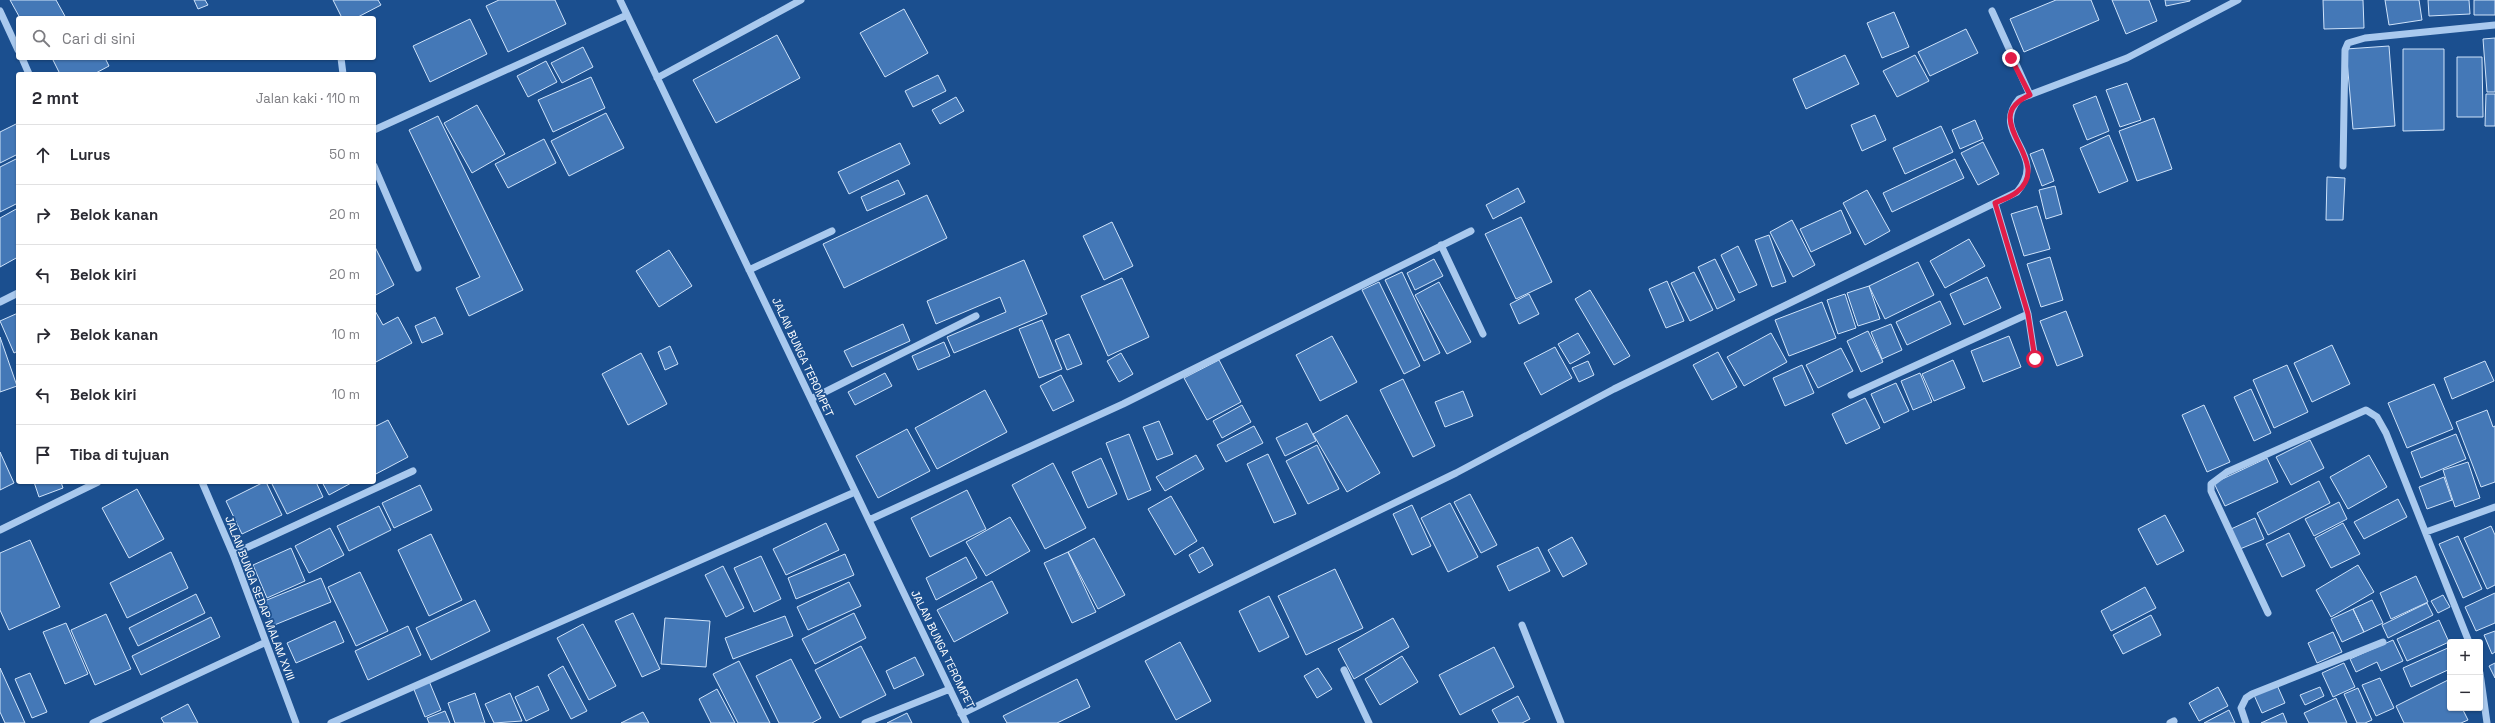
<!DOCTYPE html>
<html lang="id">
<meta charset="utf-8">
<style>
:root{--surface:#fff;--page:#f2f2f3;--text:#2b2b33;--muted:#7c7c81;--line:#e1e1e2}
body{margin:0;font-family:"Space Grotesk",sans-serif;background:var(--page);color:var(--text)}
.controls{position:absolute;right:12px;bottom:12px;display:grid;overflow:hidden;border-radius:4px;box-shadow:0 1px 3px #0004}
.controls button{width:36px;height:36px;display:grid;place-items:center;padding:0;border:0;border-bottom:1px solid var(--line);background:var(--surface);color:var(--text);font:20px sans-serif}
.stop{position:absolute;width:12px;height:12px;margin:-9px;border:3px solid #e11d48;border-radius:50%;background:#fff}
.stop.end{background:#e11d48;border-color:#fff;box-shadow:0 1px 4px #0008}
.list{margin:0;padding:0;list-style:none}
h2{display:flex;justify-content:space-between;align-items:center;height:52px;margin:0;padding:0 16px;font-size:17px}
h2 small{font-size:13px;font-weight:400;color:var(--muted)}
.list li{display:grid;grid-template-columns:26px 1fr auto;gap:12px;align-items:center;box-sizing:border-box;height:60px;padding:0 16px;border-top:1px solid var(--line)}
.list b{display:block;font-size:15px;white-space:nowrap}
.list em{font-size:13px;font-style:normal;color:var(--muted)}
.icon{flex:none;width:22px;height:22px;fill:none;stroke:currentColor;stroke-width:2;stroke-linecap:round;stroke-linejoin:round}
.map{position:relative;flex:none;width:2495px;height:723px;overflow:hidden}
.search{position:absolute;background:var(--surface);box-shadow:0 1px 3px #0004;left:16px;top:16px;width:360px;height:44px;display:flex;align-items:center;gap:10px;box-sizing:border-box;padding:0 14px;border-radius:4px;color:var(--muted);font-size:15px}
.panel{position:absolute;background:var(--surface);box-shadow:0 1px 3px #0004;left:16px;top:72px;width:360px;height:412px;border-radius:4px}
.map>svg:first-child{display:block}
</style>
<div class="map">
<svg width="2495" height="723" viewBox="0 0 2495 723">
<rect width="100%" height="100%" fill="#1b4f8f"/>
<path fill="#4478b7" stroke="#cfe3fa" d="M10 0H56L66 18H20Z
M194 0H205L208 5 198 9Z
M333 0H378L381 5 356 18H342Z
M499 0H555L566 24 508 52 486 6Z
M2056 0H2091L2099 20 2024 52 2010 19Z
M2112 0H2149L2157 21 2126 34Z
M2165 0H2190V1L2166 6Z
M2323 0H2363L2364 28 2324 29Z
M2385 0H2419L2422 20 2389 25Z
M2428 0H2469L2470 14 2429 16Z
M2474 0H2495V15H2474Z
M904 9 928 53 885 77 860 33Z
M1894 12 1909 47 1882 58 1867 23Z
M470 19 487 54 430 82 413 46Z
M1966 29 1978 53 1930 76 1918 52Z
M777 35 800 78 716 123 693 80Z
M2495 38V92H2487L2483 39Z
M2389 46 2395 126 2353 129 2346 49Z
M583 47 593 67 562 83 551 63Z
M2403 49H2444V130L2403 131Z
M1845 55 1859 84 1806 109 1793 79Z
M1915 55 1929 81 1897 97 1883 71Z
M2457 57H2482L2483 117H2457Z
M52 58H105L109 66 94 74H60Z
M546 61 557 82 528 97 517 76Z
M938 75 946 91 913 107 905 91Z
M591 77 605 108 553 132 538 100Z
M2127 83 2141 120 2120 127 2106 90Z
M2486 94H2495V126H2485Z
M2096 96 2109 131 2087 140 2073 105Z
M956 97 964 111 940 124 932 110Z
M477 105 505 154 472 173 444 123Z
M606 113 624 148 569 176 551 141Z
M1875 115 1886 140 1862 151 1851 125Z
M438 116 523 290 469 316 456 288 480 277 409 130Z
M2154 118 2172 169 2137 181 2119 131Z
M1975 120 1983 139 1960 149 1952 130Z
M18 123V154L0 163V132Z
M1941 126 1953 152 1905 174 1893 148Z
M2109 135 2128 181 2099 193 2080 148Z
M544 139 556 163 508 188 495 164Z
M1983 142 1999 174 1978 185 1961 153Z
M900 143 910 164 849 194 838 172Z
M2043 149 2054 181 2042 186 2030 154Z
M18 158V203L0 212V167Z
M1955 159 1964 178 1892 212 1883 193Z
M2327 177 2345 178 2343 220H2326Z
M898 180 905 194 867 211 861 197Z
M2055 186 2062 214 2046 219 2039 190Z
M1518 188 1525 202 1493 219 1486 205Z
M1867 190 1890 231 1865 245 1843 203Z
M927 195 947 238 844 288 823 244Z
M2037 206 2050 249 2024 256 2011 214Z
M18 208V257L0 267V218Z
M1841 210 1851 233 1811 252 1800 229Z
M1521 217 1552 282 1516 299 1485 234Z
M1792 220 1815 265 1793 277 1770 232Z
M1112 222 1133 266 1104 280 1083 236Z
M1769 235 1786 282 1772 287 1755 240Z
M1969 239 1985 266 1945 288 1930 261Z
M374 245 394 285 374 296Z
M1738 246 1757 285 1739 293 1721 255Z
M669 250 692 286 659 307 636 271Z
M2050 257 2063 300 2041 307 2027 264Z
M1434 259 1443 276 1415 290 1407 273Z
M1715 259 1735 300 1717 309 1698 267Z
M1024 260 1047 314 954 353 947 337 1006 312 1000 297 936 324 927 301Z
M1918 262 1934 295 1885 319 1869 286Z
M1402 272 1440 353 1424 361 1385 280Z
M1694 272 1713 310 1690 321 1671 283Z
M1987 277 2001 308 1964 325 1950 294Z
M1122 278 1149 337 1108 356 1081 296Z
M1667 281 1684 321 1666 328 1649 289Z
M1379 282 1420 366 1404 374 1362 290Z
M1439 282 1471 342 1447 354 1415 295Z
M1869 286 1880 319 1858 326 1847 293Z
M1590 290 1630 356 1614 365 1575 299Z
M1529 294 1539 314 1519 324 1510 304Z
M1845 294 1856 328 1838 334 1827 300Z
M1940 301 1951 324 1907 345 1896 322Z
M1822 302 1836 338 1789 356 1775 320Z
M374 309 383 325 398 317 412 343 374 363Z
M2066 311 2083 356 2057 366 2040 321Z
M18 313V351L14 353 0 321Z
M435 317 443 334 422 343 415 326Z
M1042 320 1062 369 1039 378 1019 329Z
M903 324 910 341 852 367 844 351Z
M1891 324 1902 350 1882 359 1871 332Z
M1868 331 1883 362 1861 372 1847 341Z
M1578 333 1590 353 1570 364 1558 344Z
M1771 333 1787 362 1744 386 1727 357Z
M1069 334 1082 364 1067 370 1055 340Z
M1332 336 1357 382 1320 401 1296 355Z
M2009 336 2021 367 1983 382 1971 351Z
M0 337 17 386 0 392Z
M944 342 950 356 918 370 912 356Z
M2332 345 2350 384 2312 402 2294 363Z
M670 346 678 364 665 370 658 352Z
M1555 347 1572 378 1541 395 1524 363Z
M1841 348 1853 371 1818 388 1806 365Z
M1718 352 1737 387 1712 400 1693 365Z
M641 353 667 404 628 425 602 374Z
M1121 353 1133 374 1119 382 1107 361Z
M1219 360 1241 402 1207 420 1184 378Z
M1953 360 1965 388 1934 401 1922 374Z
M1588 361 1594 375 1579 382 1572 368Z
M2485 361 2494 381 2452 399 2444 378Z
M1802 365 1814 393 1785 406 1773 378Z
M2287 365 2308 412 2274 428 2253 380Z
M885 373 892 386 855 405 848 392Z
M1920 373 1932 402 1913 410 1901 381Z
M1061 375 1074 401 1053 411 1040 386Z
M1403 379 1435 446 1413 457 1380 390Z
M1896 383 1909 411 1884 423 1871 394Z
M2434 384 2453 429 2407 448 2388 403Z
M2251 389 2271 433 2254 441 2234 397Z
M985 390 1007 432 937 469 915 428Z
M1463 391 1473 416 1445 427 1435 402Z
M1865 398 1880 428 1846 444 1832 414Z
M1242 405 1251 422 1222 438 1213 421Z
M2204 405 2230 462 2207 472 2182 415Z
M2487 410 2493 427 2495 426V482L2481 487 2456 422Z
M1347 415 1380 473 1347 492 1313 434Z
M388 420 408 457 374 475V427Z
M1159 421 1173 454 1157 460 1143 427Z
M1307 423 1316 441 1285 456 1276 438Z
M1254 426 1263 443 1226 462 1217 445Z
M907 429 930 471 878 498 856 456Z
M1129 434 1151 490 1128 500 1106 443Z
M2456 434 2466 459 2421 478 2411 452Z
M2310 440 2324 468 2291 485 2276 457Z
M1317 445 1339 489 1308 504 1286 461Z
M0 452 14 483 0 490Z
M1268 454 1296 514 1274 523 1247 464Z
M1196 455 1204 469 1165 491 1156 477Z
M2369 455 2387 487 2348 509 2330 477Z
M1101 458 1117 494 1088 508 1072 472Z
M2267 458 2278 482 2225 506 2214 483Z
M2468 462 2480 498 2455 507 2443 470Z
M1053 463 1086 528 1045 549 1012 485Z
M2444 477 2452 500 2427 509 2419 487Z
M2319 481 2330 503 2268 535 2257 513Z
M34 482H61L63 488 39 497Z
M264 482H266L282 515 242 534 226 501Z
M271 482H316L323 497 287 514Z
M322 482H353L329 495Z
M420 485 432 510 394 528 382 503Z
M137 489 164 539 129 558 102 508Z
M967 490 986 529 930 557 911 518Z
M1470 494 1497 545 1481 553 1454 502Z
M1171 496 1197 541 1175 555 1148 509Z
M2398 499 2407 517 2364 539 2354 522Z
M2339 502 2347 519 2314 536 2305 519Z
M1450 503 1478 557 1448 572 1421 518Z
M1412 505 1431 546 1412 555 1393 514Z
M379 506 391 530 349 551 337 526Z
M2165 515 2184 551 2157 565 2138 529Z
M1010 517 1030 551 986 576 966 542Z
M2255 518 2264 539 2240 549 2231 529Z
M826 523 839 550 786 575 773 549Z
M2343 523 2360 554 2331 568 2315 538Z
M2491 526 2495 535V585L2487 589 2464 538Z
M330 528 344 555 309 573 295 546Z
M2289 533 2305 566 2282 577 2266 544Z
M431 534 462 600 429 616 398 550Z
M2458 536 2482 589 2463 598 2439 544Z
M1572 537 1587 564 1563 577 1548 550Z
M1094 538 1125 595 1098 609 1068 552Z
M30 540 60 607 9 630 0 610V553Z
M1203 547 1213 565 1199 573 1189 555Z
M1538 547 1550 571 1509 591 1497 566Z
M291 548 305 581 267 598 253 565Z
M171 552 188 588 127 618 110 583Z
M1068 552 1096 612 1072 623 1044 563Z
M845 554 854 575 796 599 788 578Z
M761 556 781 599 754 612 734 568Z
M966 557 977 578 936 600 926 578Z
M2358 565 2374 592 2331 617 2316 590Z
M723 566 744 608 726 617 705 575Z
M1335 569 1363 628 1306 655 1278 596Z
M360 572 388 631 356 646 328 587Z
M2416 576 2428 602 2391 619 2380 593Z
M321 578 331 602 272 626 262 602Z
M992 581 1008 613 954 642 937 610Z
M849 582 861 606 808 630 797 607Z
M2145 587 2156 608 2111 631 2101 611Z
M2495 593V623L2476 631 2465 607Z
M196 594 205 613 138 646 129 628Z
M2443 595 2450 607 2438 613 2431 601Z
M1269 596 1289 637 1259 652 1239 611Z
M475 600 490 631 431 660 416 628Z
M2372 600 2383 623 2364 632 2353 609Z
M2427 603 2433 615 2388 638 2382 625Z
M2353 609 2364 632 2342 642 2331 619Z
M633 613 660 669 642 677 615 621Z
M854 613 866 638 815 664 802 639Z
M106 614 131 669 95 685 71 630Z
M2151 615 2161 635 2123 654 2113 635Z
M785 616 793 636 733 659 725 638Z
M211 617 220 637 141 675 132 656Z
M665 618 710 621 706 667 661 664Z
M1393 618 1409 647 1354 679 1338 649Z
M2439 620 2449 642 2407 661 2397 639Z
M335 621 344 642 296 663 287 643Z
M66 623 88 674 65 684 43 632Z
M583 624 616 686 589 700 557 638Z
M408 626 421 655 368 680 355 651Z
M2495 631V652L2492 654 2484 635Z
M2333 632 2342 652 2317 663 2308 643Z
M2393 640 2403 661 2381 671 2377 662 2356 672 2350 659Z
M1180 642 1211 701 1176 720 1145 661Z
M861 646 886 695 840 718 815 670Z
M1494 647 1514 687 1460 715 1439 675Z
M2450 647V669L2411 687 2403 668Z
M1402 656 1418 682 1380 705 1365 679Z
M915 657 924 675 894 689 886 671Z
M791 659 821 718 812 723H779L756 676Z
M739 661 770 723H738L713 674Z
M2344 663 2355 687 2333 697 2322 673Z
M2495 663V678L2489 666Z
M563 666 587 711 571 719 548 675Z
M0 668 25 723H5L0 712Z
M1318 668 1332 689 1317 698 1304 676Z
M30 673 47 712 32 718 15 679Z
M2380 678 2394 708 2376 716 2362 685Z
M1077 679 1090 707 1057 723H1007L1003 716Z
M2448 680 2450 708H2462L2468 720 2461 723H2404L2396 706Z
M429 681 441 710 425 717 413 687Z
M2277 685 2285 703 2262 713 2254 695Z
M538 686 549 710 526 721 515 697Z
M2218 687 2228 706 2199 721 2189 703Z
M2320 687 2324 696 2305 705 2300 695Z
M2358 688 2372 720 2365 723H2357L2344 694Z
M717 689 735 723H711L699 699Z
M475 693 485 723H455L448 703Z
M510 693 522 721 494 723 485 704Z
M1518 696 1530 719 1522 723H1499L1492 710Z
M2336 698 2347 723H2309L2304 713Z
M188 704 198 723H164L161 718Z
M2229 710 2235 723H2204Z
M445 711 450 723H429L427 718Z
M643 712 649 723H621Z
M907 713 912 723H887Z
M2283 713 2287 723H2261Z"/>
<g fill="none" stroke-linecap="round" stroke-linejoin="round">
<path stroke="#a9c9ee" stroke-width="7" d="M620 0 966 723
M0 11 18 50
M1992 11 2030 95
M22 58 29 74
M341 58 343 74
M657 78 801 0
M374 130 627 15
M374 166 418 268
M2343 166 2345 50 2348 43 2365 38 2495 25
M1995 203 2028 314 2035 359
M1441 245 1483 334
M749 270 832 231
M0 302 18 293
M1851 395 2028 314
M811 399 976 316
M202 482 233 554 296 723
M869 520 1123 404 1471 231
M0 530 98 482
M2426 532 2495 507
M233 554 413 471
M2268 613 2211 491V484L2227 472 2366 410 2377 417 2386 433 2469 642
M1522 625 1561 723
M1344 670 1369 723
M2480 673 2487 723
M961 714 1456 473 1614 389 2017 192C2050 153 1989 135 2019 99L2127 58 2238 0
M93 723 264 643
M331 723 855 492
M865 723 950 689
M2170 723 2174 721
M2246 723 2241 708 2246 698 2252 694 2383 642"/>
</g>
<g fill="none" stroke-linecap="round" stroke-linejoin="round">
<path stroke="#e11d48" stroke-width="5" d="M2011 58 2030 95C1975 119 2056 161 2017 192 2011 197 2002 200 1995 203L2028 314 2035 359"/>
</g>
<g text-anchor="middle" stroke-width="3.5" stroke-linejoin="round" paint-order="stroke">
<g font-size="11" fill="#fff" stroke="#1b4f8f">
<text transform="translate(803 357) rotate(65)" y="4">JALAN BUNGA TEROMPET</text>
<text transform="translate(260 598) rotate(69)" y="4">JALAN BUNGA SEDAP MALAM XVIII</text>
<text transform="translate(943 649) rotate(64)" y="4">JALAN BUNGA TEROMPET</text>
</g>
</g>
</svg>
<div class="controls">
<button>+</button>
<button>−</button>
</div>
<div class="stop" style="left:2035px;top:359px"></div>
<div class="stop end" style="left:2011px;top:58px"></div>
<div class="search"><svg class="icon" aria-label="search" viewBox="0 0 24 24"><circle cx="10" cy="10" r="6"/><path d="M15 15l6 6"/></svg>Cari di sini</div>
<section class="panel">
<h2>2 mnt<small>Jalan kaki · 110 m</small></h2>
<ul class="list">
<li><svg class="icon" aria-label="ahead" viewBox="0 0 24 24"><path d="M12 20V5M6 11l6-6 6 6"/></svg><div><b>Lurus</b></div><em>50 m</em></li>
<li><svg class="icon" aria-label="right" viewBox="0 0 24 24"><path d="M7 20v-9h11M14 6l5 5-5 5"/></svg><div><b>Belok kanan</b></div><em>20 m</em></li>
<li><svg class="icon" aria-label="left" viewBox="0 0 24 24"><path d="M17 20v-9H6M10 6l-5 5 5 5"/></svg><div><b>Belok kiri</b></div><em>20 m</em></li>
<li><svg class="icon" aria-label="right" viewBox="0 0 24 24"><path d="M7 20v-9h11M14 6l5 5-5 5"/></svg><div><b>Belok kanan</b></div><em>10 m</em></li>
<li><svg class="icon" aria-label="left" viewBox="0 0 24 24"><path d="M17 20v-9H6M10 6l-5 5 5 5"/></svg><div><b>Belok kiri</b></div><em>10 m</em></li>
<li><svg class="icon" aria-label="arrive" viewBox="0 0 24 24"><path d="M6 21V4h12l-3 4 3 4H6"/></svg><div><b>Tiba di tujuan</b></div></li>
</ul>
</section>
</div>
